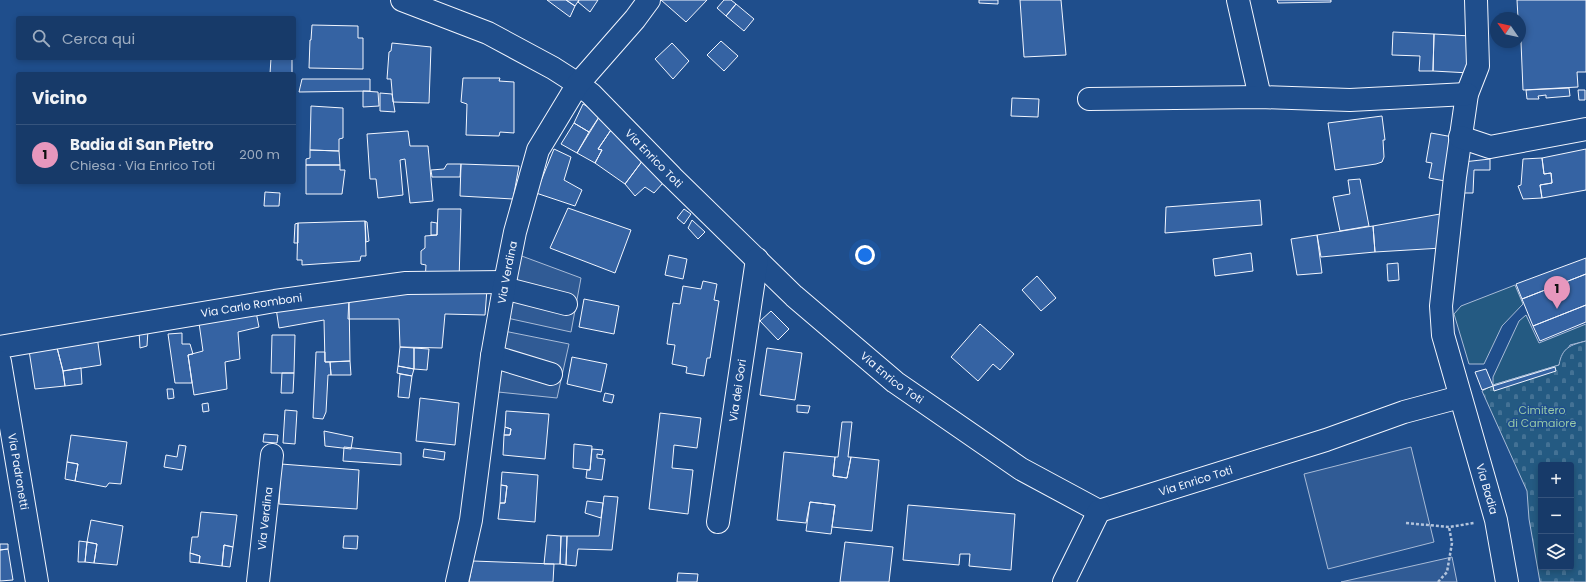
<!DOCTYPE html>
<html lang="it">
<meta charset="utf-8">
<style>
:root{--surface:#173a69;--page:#20416f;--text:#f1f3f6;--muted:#9eadc0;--line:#36547d;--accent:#e797bd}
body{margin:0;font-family:Poppins,sans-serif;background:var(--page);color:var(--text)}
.controls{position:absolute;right:12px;bottom:12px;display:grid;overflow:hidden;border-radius:4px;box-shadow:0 2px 6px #0003}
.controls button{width:36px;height:36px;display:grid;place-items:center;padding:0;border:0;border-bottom:1px solid var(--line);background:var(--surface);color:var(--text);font:20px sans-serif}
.compass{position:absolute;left:1490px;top:12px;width:36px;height:36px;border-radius:50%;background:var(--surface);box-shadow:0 2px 6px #0003;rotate:304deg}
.you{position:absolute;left:865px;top:255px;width:14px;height:14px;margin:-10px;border:3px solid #fff;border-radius:50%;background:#1a73e8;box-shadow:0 0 0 6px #1a73e833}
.badge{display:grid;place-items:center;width:26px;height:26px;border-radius:50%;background:var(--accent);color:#111;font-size:13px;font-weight:700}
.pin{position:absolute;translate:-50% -33px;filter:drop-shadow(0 1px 2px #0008)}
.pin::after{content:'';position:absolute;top:21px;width:14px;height:12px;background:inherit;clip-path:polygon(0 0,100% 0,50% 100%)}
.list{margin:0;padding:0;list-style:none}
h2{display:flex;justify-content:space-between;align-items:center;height:52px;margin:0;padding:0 16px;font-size:17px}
h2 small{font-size:13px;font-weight:400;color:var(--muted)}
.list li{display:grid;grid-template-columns:26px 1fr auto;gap:12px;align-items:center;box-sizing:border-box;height:60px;padding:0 16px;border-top:1px solid var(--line)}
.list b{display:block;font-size:15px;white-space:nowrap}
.list p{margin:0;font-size:13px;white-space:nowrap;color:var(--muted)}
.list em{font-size:13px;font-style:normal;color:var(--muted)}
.icon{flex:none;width:22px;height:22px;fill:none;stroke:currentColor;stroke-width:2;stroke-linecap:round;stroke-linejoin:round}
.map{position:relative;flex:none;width:1586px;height:582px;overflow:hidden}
.search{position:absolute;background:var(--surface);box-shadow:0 2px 6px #0003;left:16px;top:16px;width:280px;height:44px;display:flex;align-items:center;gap:10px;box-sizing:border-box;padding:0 14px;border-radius:4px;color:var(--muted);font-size:15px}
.panel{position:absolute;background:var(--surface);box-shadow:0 2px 6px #0003;left:16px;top:72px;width:280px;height:112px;border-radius:4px}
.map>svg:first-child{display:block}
</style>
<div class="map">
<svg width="1586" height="582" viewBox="0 0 1586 582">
<defs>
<pattern id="cemetery-stones" width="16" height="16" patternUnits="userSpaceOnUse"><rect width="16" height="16" fill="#245a82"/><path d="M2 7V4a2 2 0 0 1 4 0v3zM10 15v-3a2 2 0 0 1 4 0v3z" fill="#447295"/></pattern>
</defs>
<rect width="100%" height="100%" fill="#1f4e8c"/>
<path fill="#245a82" stroke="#a8bbd7" d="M1515 285 1523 304 1502 326 1484 364H1469L1454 314 1461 306Z
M1526 315 1539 343 1586 324V341L1570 345 1559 365 1493 385V377L1519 321Z"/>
<path fill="url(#cemetery-stones)" stroke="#a8bbd7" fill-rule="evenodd" d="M1586 341V582H1540L1529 519 1527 491 1482 391 1493 385 1559 365C1562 347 1571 345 1586 341ZM1541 465H1571V567H1541Z"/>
<path fill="#305b95" stroke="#a8bbd7" d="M519 255 581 278 571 332 507 318Z
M504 331 569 344 557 398 498 392Z
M1411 447 1434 542 1328 569 1304 474Z
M1452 557 1457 582H1341Z"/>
<path fill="#3563a3" stroke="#f2f6ff" d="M547 0H566L575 6 570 17Z
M566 0H579L575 6Z
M579 0H598L590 12 578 2Z
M661 0H707L686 22Z
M724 0H731L736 4 726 16 717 8Z
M979 0H998V4L979 3Z
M1020 0H1061L1066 55 1024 57Z
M1277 0H1331V2L1278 3Z
M1517 0H1586V72H1577L1578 87 1523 90 1520 18H1518Z
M736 4 754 19 744 31 726 16Z
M312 25 358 26V38H363V69L309 68 310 40H311Z
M1393 32 1434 34 1433 71H1419L1420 56 1392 55Z
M1434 34 1471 36 1470 73 1433 71Z
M721 41 738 56 724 71 707 55Z
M392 43 431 47 429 103 393 102 391 79H387L389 52 391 51Z
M672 43 689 61 673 79 655 59Z
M271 58H292V74H270Z
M463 78H500L499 81 514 82V133L500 132 499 136 466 135 467 104 461 102Z
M302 79H370V91L299 92Z
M1569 88 1570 96 1546 98V95L1538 96 1539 99H1527L1526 90Z
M1578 90H1585V100H1579Z
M363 91 378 92 379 106 363 107Z
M380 93 392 94 395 112 380 111Z
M1012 98 1039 99 1038 117 1011 116Z
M583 104 601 114 589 132 574 123Z
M311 106 343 108V138L339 139V151L310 150Z
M601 114 613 127 598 149 602 150 595 163 577 153Z
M1382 116 1385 140H1383L1384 157 1382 162 1376 164 1335 170 1328 123Z
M574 123 589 132 577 153 561 144Z
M613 127 643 160 625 184 595 163 602 150 598 149Z
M408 131 410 146H428L433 201 410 203 405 159 400 160 403 195 378 198 376 179H370L367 134Z
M1431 133 1453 137 1445 181 1429 178 1432 163 1426 162Z
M554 149 571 157 564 180 582 190 575 206 536 193Z
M1586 149V190L1542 198 1540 185 1552 183 1551 173 1544 174 1542 158Z
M310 150 339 151 340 165H306V159L310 158Z
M1542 158 1544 174 1551 173 1552 183 1540 185 1542 198 1523 199 1518 186 1521 185 1523 159Z
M1490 159V170H1474L1473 193H1462L1463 162Z
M643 160 663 183 654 193 645 187 635 196 625 184Z
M447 164H461L460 177H432L431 170 444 169Z
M461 164 519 166 513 199 460 196Z
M306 165H340V170H345L342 194H306Z
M1360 179 1369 226 1340 231 1333 197 1350 194 1348 180Z
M265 192 280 193 279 206H264Z
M1260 200 1262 225 1165 233 1166 207Z
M568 208 631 230 615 273 550 248Z
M438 209H461L459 282 425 281 426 265 421 264V251L425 248V236L437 235Z
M684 209 691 214 684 224 677 218Z
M1440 214 1442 248 1375 252 1373 226Z
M692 220 705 232 698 239 688 228Z
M365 221 366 256H361L360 261 302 265V260H297L298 223Z
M365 221 367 222 369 241 366 242Z
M431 222 437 223V235H431Z
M298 223V243H294L295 224Z
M1373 226 1375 252 1321 257 1317 235Z
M1317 235 1322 273 1297 275 1291 239Z
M1251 253 1253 271 1215 276 1213 259Z
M669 255 687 259 683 279 665 275Z
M1586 258V274L1522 299 1516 284Z
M1398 263 1399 280 1388 281 1387 264Z
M1586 274V305L1533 326 1522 299Z
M1037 276 1056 298 1041 311 1022 290Z
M703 281 717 284 714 300 719 301 710 358H707L704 376 686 373 687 367 672 364 675 345 667 344 673 303 680 304 683 286 701 289Z
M487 289 485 315 445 314 442 348 400 347 399 319H348L349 297Z
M349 297 350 361 325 362 324 320 279 328 276 308Z
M584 299 619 306 614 334 579 327Z
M1586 305V322L1540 341 1533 326Z
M771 311 789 329 778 340 760 321Z
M256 312 259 327 238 332 240 359 225 362 227 389 194 395 188 355 203 351 199 323Z
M980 324 1014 354 1000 370 993 364 978 381 951 357Z
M148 330 147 346 140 348 139 331Z
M182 333V344H190L193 354 188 355 192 383H175L168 334Z
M272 335H295L294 373H271Z
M97 336 101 365 63 371 55 340Z
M55 340 63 371 65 386 35 389 28 344Z
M400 347 414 348V369L398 366Z
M414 348 429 349 427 370 414 369Z
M767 348 802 353 795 400 760 395Z
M316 352H325V362H330L331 375H328L326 412 323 419 313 418Z
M572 357 607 364 601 392 567 384Z
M350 361 351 375H331L330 362Z
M398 366 414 369 412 376 397 373Z
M1555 367 1556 371 1494 391 1493 386Z
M81 368 82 384 65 386 63 371Z
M1486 369 1493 386 1482 390 1475 372Z
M282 373H294L293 393H281Z
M400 374 412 376 409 398 398 397Z
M167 389H173L174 398 168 399Z
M605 393 614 395 612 403 603 401Z
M420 398 459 403 455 445 416 441Z
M208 403 209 411 203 412 202 404Z
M797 405 810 406 808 413 797 412Z
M285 410 297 411 295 444 283 443Z
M506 411 549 414 545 459 503 455 504 435H510L511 429 505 427Z
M660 413 701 418 697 448 674 445 672 468 693 470 688 514 649 509Z
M842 422H852L848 457H851L847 478 833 476 835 457H838Z
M505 427 511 429 510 435H504Z
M324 431 353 437 351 449 325 446Z
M264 434 278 435 277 443 263 442Z
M71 435 127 442 121 484 109 483 106 487 75 481 78 464 67 462Z
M574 444 592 446 590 470 573 468Z
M179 445 186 446 182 470 164 467 166 455 177 457Z
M344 447 401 453V465L343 461Z
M424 449 445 452 444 460 423 457Z
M592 449 603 450 602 455 597 454V458L605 459 602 480 586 478 587 470H590Z
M784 452 835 457 833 476 847 478 851 457 879 460 872 531 832 527 835 505 810 502 806 523 777 520Z
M67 462 78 464 75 481 65 479Z
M281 464 359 470 357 509 279 504Z
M502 472 538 475 535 522 498 519 500 503H505L507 486 501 485Z
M501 485 507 486 505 503H500Z
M604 496 618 497 612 550 578 549 576 566 566 565 567 536H599Z
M587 501 603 503 601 518 585 513Z
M810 502 835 505 831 534 806 531Z
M908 505 1015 514 1011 570 969 566 970 554H960L959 565 903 560Z
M201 512 237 515 233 547 224 545 222 566 199 563 200 556 190 553 192 537H198Z
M91 520 123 526 117 565 94 563 97 544 87 542Z
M547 535 561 536 560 564H544Z
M344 536H358L357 549 343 548Z
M561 536H567L566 565 560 564Z
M79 541 87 542 85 562H78Z
M87 542 97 544 94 563 85 562Z
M845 542 893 547 889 582H840Z
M0 544H8V549L0 550Z
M224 545 233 547 230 567 222 566Z
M8 549 13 580 0 581V550Z
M190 553 200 556 199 563 190 562Z
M473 561 554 564 553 582H469Z
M678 573 698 574 697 582H677Z"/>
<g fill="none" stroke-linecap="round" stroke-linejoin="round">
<defs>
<g id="minor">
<path id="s1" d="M402 0 488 33 553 68 578 84 591 94 672 177 794 296 895 382 1021 469 1099 511 1326 440 1404 412 1460 397"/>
<path d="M1238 0 1260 97"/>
<path id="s2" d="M1476 0 1478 66 1467 94 1455 177 1441 306 1443 335 1496 520 1507 582"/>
<path d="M1089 99 1260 97 1350 100 1467 94"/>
<path d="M1460 137 1490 147 1586 129"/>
<path d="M504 288 566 304"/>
<path id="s3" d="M0 347 275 301 406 283 505 282"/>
<path d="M492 356 551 374"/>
<path id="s4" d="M0 362 37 582"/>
<path id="s5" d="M718 522 757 259"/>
<path id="s6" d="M258 582 272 455"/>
<path id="s7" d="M457 582 471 520 492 356 505 282 515 232 538 150 578 84 635 19 649 0"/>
<path d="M1064 582 1099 511"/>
</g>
</defs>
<use href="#minor" stroke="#f2f6ff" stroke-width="24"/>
<path stroke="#b3c4dc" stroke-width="2.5" stroke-dasharray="3 2" stroke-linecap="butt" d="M1406 523 1449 527 1474 523
M1438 582 1447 572 1452 543 1449 527"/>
<use href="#minor" stroke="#1f4e8c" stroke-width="22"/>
</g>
<g text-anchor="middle" stroke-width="3" stroke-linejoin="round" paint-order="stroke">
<g font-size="11" fill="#f2f6ff" stroke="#1f4e8c">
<text dy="4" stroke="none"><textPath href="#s1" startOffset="302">Via Enrico Toti</textPath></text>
<text dy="4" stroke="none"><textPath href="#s7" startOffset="314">Via Verdina</textPath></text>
<text dy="4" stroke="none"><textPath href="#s3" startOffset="255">Via Carlo Romboni</textPath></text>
<text dy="4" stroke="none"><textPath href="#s1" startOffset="626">Via Enrico Toti</textPath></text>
<text dy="4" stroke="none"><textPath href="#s5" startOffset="133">Via dei Gori</textPath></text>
<text dy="4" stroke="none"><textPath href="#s4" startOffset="111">Via Padronetti</textPath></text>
<text dy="4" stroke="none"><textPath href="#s1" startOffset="974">Via Enrico Toti</textPath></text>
<text dy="4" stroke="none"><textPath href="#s2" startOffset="499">Via Badia</textPath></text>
<text dy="4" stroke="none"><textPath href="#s6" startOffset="64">Via Verdina</textPath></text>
</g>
<g font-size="11" fill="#97c8a6" stroke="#1f4e8c">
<text x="1542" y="414">Cimitero<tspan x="1542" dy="13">di Camaiore</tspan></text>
</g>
</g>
</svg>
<div class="controls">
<button>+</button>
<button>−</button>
<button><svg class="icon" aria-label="layers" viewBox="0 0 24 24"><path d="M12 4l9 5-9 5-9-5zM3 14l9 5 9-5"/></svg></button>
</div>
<svg class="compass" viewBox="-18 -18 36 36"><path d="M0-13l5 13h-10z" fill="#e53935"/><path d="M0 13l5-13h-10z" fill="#9eadc0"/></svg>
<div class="you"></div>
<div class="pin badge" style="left:1557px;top:309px">1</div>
<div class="search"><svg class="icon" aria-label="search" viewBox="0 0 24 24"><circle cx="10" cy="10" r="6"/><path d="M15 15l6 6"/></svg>Cerca qui</div>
<section class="panel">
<h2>Vicino<small></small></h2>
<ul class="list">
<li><span class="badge">1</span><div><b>Badia di San Pietro</b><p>Chiesa · Via Enrico Toti</p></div><em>200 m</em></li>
</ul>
</section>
</div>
